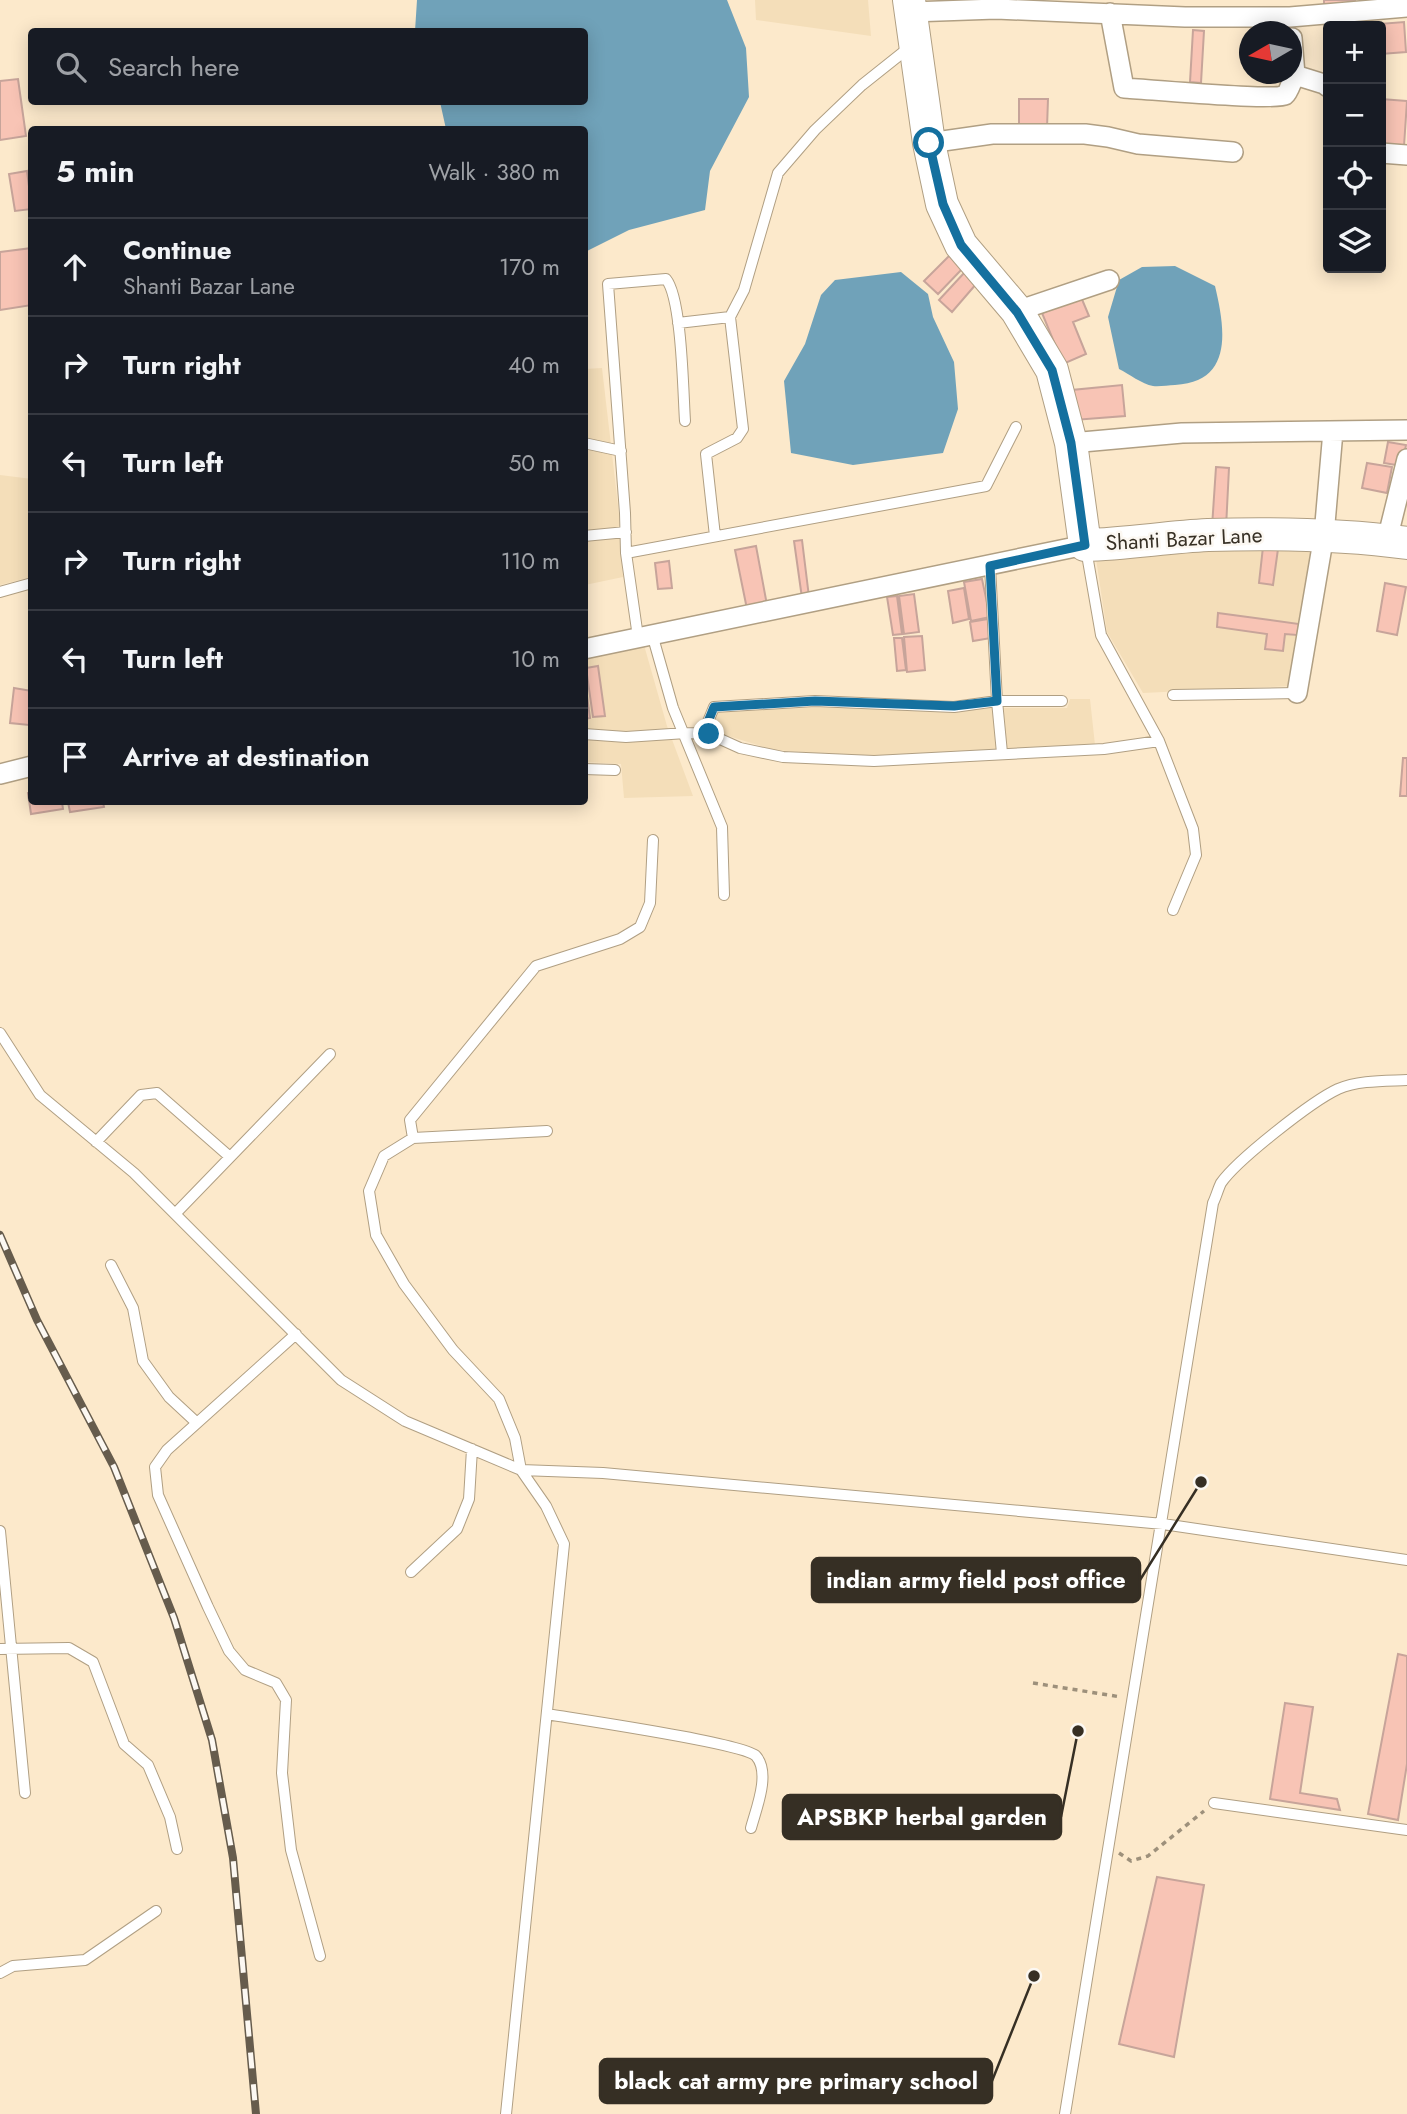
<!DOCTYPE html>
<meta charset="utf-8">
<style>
:root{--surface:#171b24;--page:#242831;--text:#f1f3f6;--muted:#9ea1a6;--line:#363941}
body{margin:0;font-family:Jost,sans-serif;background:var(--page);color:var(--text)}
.controls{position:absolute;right:21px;top:21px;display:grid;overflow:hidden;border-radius:7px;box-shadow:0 4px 18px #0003}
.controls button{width:63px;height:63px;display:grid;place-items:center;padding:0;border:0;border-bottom:2px solid var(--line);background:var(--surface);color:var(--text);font:35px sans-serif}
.compass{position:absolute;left:1239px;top:21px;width:63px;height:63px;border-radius:50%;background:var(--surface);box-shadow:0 4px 18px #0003;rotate:261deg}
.stop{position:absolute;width:21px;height:21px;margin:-16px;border:5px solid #14709f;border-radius:50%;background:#fff}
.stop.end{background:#14709f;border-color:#fff;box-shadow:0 2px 7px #0008}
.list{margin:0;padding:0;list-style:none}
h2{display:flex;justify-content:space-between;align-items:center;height:91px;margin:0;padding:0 28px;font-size:30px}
h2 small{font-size:23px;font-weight:400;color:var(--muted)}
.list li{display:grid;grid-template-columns:46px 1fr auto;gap:21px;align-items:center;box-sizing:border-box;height:98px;padding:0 28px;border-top:2px solid var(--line)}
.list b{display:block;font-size:26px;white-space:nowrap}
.list p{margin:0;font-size:23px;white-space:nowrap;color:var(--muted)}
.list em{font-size:23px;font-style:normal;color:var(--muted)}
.icon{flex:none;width:38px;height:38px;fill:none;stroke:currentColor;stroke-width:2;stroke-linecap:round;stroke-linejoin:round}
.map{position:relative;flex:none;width:1407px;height:2114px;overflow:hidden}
.search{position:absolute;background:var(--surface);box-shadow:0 4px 18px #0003;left:28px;top:28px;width:560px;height:77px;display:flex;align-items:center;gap:18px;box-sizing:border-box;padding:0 24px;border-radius:7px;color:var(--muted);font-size:26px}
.panel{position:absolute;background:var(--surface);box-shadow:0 4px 18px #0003;left:28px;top:126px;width:560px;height:679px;border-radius:7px}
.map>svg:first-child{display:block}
</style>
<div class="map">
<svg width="1407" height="2114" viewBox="0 0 1407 2114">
<rect width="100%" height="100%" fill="#fce9cb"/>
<path fill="#f4deb9" d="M755 0H868L871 36 756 20Z
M602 368 619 514 623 577 585 585V369Z
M0 475 32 479 31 577 0 585Z
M1313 535 1290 686 1143 693 1107 632 1095 552Z
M644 645 667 726 693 796 624 798 621 764 585 762V658Z
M1070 699H1090L1095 745 872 757 774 750 709 730 717 710 852 707 955 712 990 708H1067Z"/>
<path fill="#70a2b9" d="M417 0H727L746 48 749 97 710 171 705 210 629 230 585 252 584 130 446 129 440 102H584V32L415 31Z
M1175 266 1215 286C1225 328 1234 382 1175 385 1168 385 1159 387 1153 386 1142 384 1129 374 1119 369L1108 317 1119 280 1142 267Z
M901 272 928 294 933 317 954 362 958 409 943 453 853 465 791 453 784 381 805 344 821 295 835 280Z"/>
<path fill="#f8c4b5" stroke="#c7a49a" stroke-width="2" d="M1324 0H1355V4L1324 6Z
M1404 22 1406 52 1381 54V26H1354Z
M1193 30 1204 31 1201 83 1190 82Z
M18 79 26 136 0 140V81Z
M1019 99H1048L1047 128H1019Z
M1381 99 1407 101 1404 146 1381 145Z
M27 171 32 209 15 211 9 174Z
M32 248V305L0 310V252Z
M950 255 963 268 938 294 924 281Z
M965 272 977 283 952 312 939 300Z
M1081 297 1089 316 1073 322 1086 354 1063 364 1042 313Z
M1122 385 1125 416 1074 420 1072 390Z
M1388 442 1406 445 1402 466 1384 463Z
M1367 463 1392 467 1387 493 1362 488Z
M1216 467 1229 468 1226 528 1212 527Z
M802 540 809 597 802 598 794 541Z
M756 546 767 605 747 609 735 550Z
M1263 547 1278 549 1273 585 1259 583Z
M669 561 672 588 658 589 655 563Z
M982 579 990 617 971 621 964 582Z
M1385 583 1406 587 1397 635 1377 631Z
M964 588 969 619 953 623 948 591Z
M914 594 919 632 904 634 899 596Z
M897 596 902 634 893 635 887 597Z
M1218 613 1299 624 1297 635 1285 634 1283 651 1265 649 1267 634 1217 627Z
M988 619 991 638 973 641 970 622Z
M922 636 925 670 907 672 904 637Z
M894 638H902L906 670 897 671Z
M598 666 605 716 593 717 586 668Z
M14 688 32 691 29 725 10 723Z
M587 696 590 718 584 719V697Z
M1403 758H1407V796H1400Z
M32 792V802H62L63 809 31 814 28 793Z
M68 802H103L104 807 70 812Z
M1398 1654 1407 1656V1764L1398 1820 1368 1814Z
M1285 1703 1313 1707 1300 1793 1337 1799 1340 1810 1270 1799Z
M1157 1877 1204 1885 1174 2057 1119 2044Z"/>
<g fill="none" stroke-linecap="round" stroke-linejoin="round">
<defs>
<path id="service" d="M678 323 730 317
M584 443 621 451
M584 536 626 532
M715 536 706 454 737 438 743 429 730 317 744 290 778 173 815 130 862 85 911 46
M1086 549 1101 635 1159 741 1193 829 1196 855 1173 910
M626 553 986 486 1016 427
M990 566 997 701 1002 753
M0 592 32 583
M652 634 673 708 722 827 724 895
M638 637 626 553 625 513 608 284 666 279C682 298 683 392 685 421
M1173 695 1297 693
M584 734 626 737 686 733 709 734 740 748 783 757 874 761 1104 749 1159 741
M703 734 714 707 815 701 954 707 997 701H1062
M584 769 615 770
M0 1033 40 1095 134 1173 341 1380 405 1421 521 1470 603 1473 1163 1524 1407 1560
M413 1138 547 1131
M96 1142 141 1095 157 1093 230 1157
M175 1214 330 1054
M111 1265 133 1308 143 1361 169 1397 197 1423
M296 1334 167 1450 155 1467 158 1495 208 1607 229 1651 245 1670 276 1683 286 1700 282 1773 291 1850 320 1956
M0 1531 25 1793
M411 1572 457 1529 469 1499 472 1449
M0 1649 69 1648 93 1662 124 1744 148 1765 170 1817 177 1849
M547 1714C576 1719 743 1743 756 1756 771 1773 756 1809 751 1828
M1214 1803 1407 1830
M0 1973 13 1966 85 1960 156 1911
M506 2114 564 1544 546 1506 521 1470 515 1438 499 1399 453 1350 404 1284 376 1235 369 1191 384 1156 413 1138 410 1120 536 966 620 939 640 927 650 903 653 840
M1065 2114 1213 1203C1216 1197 1218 1189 1221 1183 1237 1160 1312 1101 1338 1089 1359 1080 1385 1081 1407 1080"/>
<path id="minor" d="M911 12 996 9 1185 17H1290L1407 7
M1110 13 1124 88C1145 89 1274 101 1285 95 1289 92 1292 80 1295 75
M1292 38 1295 75 1324 84 1328 87
M929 143 992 134H1085L1108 137 1138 144 1233 152
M1381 153 1407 155
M1017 311 1109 280
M1071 443 1182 433 1407 430
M1387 540 1407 459
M584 649 1085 545
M1297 693 1324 535 1333 431
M0 774 32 766"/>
<path id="primary" d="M909 0 929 143 942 204 961 245 1017 311 1052 370 1071 443 1085 545C1126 544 1167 537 1208 535 1275 533 1341 534 1407 543"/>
</defs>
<use href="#service" stroke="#b09f83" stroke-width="12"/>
<use href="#minor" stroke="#b09f83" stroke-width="22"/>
<use href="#primary" stroke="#b09f83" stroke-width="34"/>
<path stroke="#9d907b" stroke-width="3.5" stroke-dasharray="5 5" stroke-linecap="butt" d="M1033 1683 1121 1697
M1119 1853 1131 1861 1148 1856 1204 1811"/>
<use href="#service" stroke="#fff" stroke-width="10"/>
<use href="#minor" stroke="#fff" stroke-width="19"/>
<use href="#primary" stroke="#fff" stroke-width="32"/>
<defs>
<path id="rail" d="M0 1235 37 1320 114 1467 174 1618 212 1740 233 1858 256 2114"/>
</defs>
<use href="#rail" stroke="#665c4d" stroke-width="8"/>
<use href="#rail" stroke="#fcf8f2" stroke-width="5" stroke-dasharray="16" stroke-linecap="butt"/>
</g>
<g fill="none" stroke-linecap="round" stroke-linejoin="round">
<path stroke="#14709f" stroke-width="9" d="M709 734H703L714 707 815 701 954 706 997 701 990 566 1085 545 1071 443 1052 370 1017 312 961 245 943 204 929 143"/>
</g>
<g text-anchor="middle" stroke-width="5" stroke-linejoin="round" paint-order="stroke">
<g font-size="21" fill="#362f24" stroke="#fcf8f2">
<text transform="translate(1184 539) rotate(-3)" y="7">Shanti Bazar Lane</text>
</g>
</g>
<path fill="none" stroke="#362f24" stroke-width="2.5" d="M1201 1482L1140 1580M1078 1731L1061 1817M1034 1976L992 2081"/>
<g fill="#362f24" stroke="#fcf8f2" stroke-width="2.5">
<circle cx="1201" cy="1482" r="7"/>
<circle cx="1078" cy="1731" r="7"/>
<circle cx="1034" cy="1976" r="7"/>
</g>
<g fill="#362f24" stroke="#362f24" stroke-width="2.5">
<rect x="812" y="1558" width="328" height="44" rx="7"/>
<rect x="783" y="1795" width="278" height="44" rx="7"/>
<rect x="600" y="2059" width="392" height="44" rx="7"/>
</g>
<g font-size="23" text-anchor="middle" font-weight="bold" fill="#fff">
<text x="976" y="1588">indian army field post office</text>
<text x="922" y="1825">APSBKP herbal garden</text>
<text x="796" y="2089">black cat army pre primary school</text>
</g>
</svg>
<div class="controls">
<button>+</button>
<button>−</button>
<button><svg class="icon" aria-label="locate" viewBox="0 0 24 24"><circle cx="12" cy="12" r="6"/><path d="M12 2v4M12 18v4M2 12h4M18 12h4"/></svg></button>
<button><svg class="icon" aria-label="layers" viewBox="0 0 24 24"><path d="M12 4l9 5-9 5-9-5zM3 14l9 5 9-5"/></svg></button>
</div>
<svg class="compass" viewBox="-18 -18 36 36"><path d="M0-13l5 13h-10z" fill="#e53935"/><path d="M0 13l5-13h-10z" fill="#9ea1a6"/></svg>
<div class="stop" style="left:929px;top:143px"></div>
<div class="stop end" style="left:709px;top:734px"></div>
<div class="search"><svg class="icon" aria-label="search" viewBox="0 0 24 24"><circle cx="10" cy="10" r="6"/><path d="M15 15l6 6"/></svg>Search here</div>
<section class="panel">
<h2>5 min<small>Walk · 380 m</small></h2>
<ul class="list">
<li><svg class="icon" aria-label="ahead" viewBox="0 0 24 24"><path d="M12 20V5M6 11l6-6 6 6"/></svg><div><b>Continue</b><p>Shanti Bazar Lane</p></div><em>170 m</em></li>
<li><svg class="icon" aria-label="right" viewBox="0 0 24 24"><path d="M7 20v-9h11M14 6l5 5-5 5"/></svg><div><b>Turn right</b></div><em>40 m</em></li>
<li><svg class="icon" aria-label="left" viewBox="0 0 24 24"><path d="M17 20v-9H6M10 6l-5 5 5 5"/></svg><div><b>Turn left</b></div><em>50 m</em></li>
<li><svg class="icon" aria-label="right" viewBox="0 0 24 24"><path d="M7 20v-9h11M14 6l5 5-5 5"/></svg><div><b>Turn right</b></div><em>110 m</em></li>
<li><svg class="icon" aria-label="left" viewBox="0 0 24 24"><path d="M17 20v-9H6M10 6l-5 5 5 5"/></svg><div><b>Turn left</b></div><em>10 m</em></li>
<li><svg class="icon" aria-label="arrive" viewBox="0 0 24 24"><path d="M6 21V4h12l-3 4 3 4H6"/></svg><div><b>Arrive at destination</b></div></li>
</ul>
</section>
</div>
